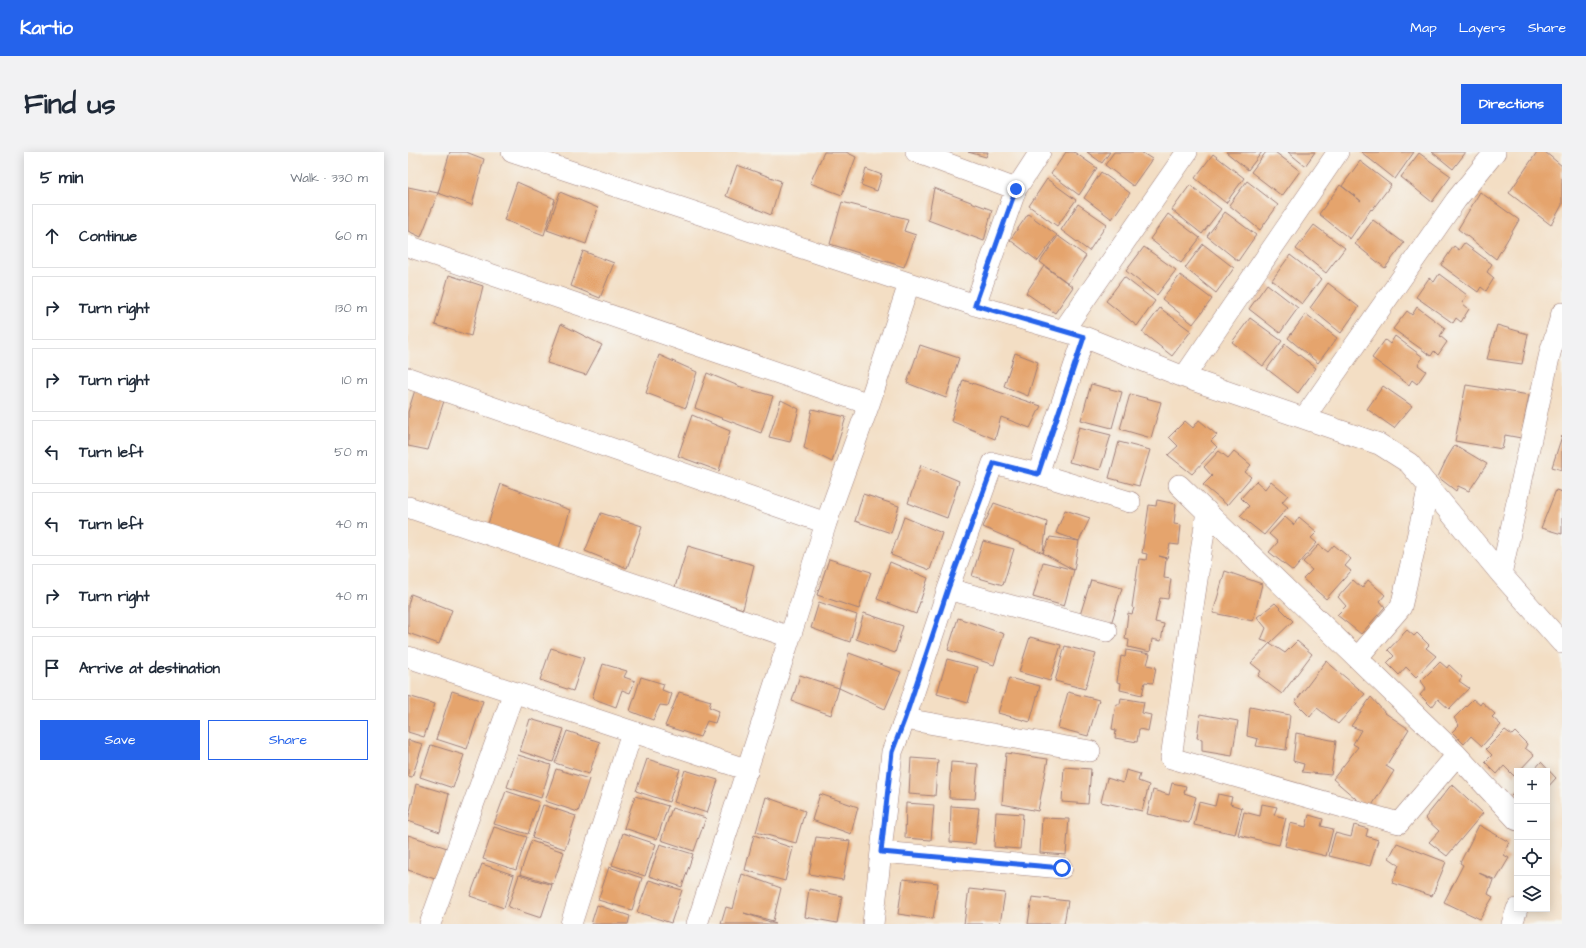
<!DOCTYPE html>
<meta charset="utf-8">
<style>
:root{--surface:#fff;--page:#f2f2f3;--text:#1f2937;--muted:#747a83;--line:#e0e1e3;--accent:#2563eb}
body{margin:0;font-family:"Architects Daughter",sans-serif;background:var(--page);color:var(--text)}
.controls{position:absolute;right:12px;bottom:12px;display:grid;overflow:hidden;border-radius:0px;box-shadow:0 2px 10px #0003}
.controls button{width:36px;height:36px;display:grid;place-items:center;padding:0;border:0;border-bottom:1px solid var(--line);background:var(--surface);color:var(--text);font:20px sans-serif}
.stop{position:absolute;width:12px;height:12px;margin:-9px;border:3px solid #2563eb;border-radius:50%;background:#fff}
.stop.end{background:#2563eb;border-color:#fff;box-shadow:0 1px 4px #0008}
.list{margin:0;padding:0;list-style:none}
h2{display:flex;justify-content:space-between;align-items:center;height:52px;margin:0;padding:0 16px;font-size:17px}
h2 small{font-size:13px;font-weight:400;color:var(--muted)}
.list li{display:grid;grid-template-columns:26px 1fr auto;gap:12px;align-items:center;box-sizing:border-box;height:64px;margin:0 8px 8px;padding:0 8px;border:1px solid var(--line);border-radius:0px}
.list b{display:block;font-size:15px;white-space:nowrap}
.list em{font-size:13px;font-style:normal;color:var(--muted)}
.actions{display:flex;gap:8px;padding:12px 16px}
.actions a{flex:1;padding:9px 0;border:1px solid var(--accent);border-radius:0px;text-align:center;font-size:14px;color:var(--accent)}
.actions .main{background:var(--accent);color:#fff}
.icon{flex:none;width:22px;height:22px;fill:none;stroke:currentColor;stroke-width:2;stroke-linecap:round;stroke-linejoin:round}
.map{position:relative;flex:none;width:1154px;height:772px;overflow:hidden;border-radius:0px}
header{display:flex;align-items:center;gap:24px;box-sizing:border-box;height:56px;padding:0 20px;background:var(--accent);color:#fff}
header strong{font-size:19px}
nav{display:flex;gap:22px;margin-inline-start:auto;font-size:14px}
.intro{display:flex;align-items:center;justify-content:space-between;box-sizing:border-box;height:96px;padding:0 24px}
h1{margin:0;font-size:28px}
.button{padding:10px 18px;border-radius:0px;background:var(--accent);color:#fff;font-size:14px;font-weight:700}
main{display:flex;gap:24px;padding:0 24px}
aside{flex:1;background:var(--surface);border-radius:0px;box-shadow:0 2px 10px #0003}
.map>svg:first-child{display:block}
</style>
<header>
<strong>Kartio</strong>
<nav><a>Map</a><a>Layers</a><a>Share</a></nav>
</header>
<div class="intro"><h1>Find us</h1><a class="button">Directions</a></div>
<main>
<aside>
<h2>5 min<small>Walk · 330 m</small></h2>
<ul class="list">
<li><svg class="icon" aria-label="ahead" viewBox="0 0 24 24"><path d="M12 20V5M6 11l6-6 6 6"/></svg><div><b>Continue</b></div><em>60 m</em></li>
<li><svg class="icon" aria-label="right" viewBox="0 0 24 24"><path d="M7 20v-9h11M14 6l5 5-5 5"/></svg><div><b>Turn right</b></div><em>130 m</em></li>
<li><svg class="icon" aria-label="right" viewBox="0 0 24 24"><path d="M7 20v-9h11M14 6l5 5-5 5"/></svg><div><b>Turn right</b></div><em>10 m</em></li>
<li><svg class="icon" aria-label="left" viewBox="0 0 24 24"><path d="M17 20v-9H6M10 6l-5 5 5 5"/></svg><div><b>Turn left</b></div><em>50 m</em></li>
<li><svg class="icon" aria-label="left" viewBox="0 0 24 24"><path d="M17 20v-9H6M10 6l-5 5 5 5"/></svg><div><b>Turn left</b></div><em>40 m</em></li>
<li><svg class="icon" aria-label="right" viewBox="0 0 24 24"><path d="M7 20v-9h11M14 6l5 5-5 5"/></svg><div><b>Turn right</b></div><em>40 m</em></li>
<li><svg class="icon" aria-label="arrive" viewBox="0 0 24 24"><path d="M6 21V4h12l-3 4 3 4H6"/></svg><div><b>Arrive at destination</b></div></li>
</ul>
<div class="actions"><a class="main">Save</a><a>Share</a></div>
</aside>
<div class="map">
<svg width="1154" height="772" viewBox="0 0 1154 772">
<rect width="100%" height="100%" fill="#f6f6f2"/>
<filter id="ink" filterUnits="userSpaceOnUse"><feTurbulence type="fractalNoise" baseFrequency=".025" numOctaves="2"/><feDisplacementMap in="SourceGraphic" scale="8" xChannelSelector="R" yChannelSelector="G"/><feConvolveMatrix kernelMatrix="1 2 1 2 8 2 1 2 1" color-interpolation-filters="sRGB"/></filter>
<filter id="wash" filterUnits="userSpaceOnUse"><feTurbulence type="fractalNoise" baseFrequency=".012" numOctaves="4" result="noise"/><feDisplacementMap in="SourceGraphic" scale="16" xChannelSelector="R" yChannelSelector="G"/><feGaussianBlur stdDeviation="0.9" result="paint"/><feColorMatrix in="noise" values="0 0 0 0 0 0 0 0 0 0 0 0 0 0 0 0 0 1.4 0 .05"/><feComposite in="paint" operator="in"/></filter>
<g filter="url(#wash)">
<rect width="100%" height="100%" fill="#f3dec4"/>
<g id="blocks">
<path fill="#e5a46d" d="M42 0H58L76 7 64 53 30 41Z
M416 0H438L448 5 434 43 402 31Z
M560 0H580L578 5Z
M658 0H666L689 16 671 43 643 22Z
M679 0H702L694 11Z
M706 0H733L744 7 725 34 697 13Z
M818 0H854L840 18Z
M858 0H867L892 19 874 44 843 20Z
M880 0H907L897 14Z
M953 0H1006L987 27Z
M1024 0H1058L1045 17Z
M1129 0H1137L1154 14V53L1143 73 1101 41Z
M1011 1 1043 24 1024 50 993 25Z
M805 2 836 26 818 51 787 26Z
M952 9 983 33 964 58 963 57 942 87 911 62 932 33 953 49 934 34Z
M329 13 373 29 363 63 318 44Z
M458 17 474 23 469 39 453 33Z
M693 20 722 41 704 67 676 46Z
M639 27 668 48 649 74 621 54Z
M839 29 870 53 852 78 821 53Z
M109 30 147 47 136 83 96 68Z
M782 33 813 57 794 82 764 58Z
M0 35 30 41 13 85 0 79Z
M526 36 584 58 576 89 520 68Z
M152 40 190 56 178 92 139 78Z
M1072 40 1111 68 1088 107 1050 77Z
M434 50 500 67 496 79 508 83 496 115 422 92Z
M670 52 699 72 681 99 653 78Z
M817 60 848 83 830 109 799 84Z
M620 62 649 83 630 109 602 88Z
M760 62 792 86 773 111 742 87Z
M965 68 996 91 977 116 947 92Z
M906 73 937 96 918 121 888 97Z
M650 84 678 104 660 131 632 110Z
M1056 91 1084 112 1079 120 1086 126 1078 139 1073 135 1070 140 1033 113 1046 94 1051 98Z
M795 92 826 116 808 141 777 116Z
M736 95 768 118 749 143 718 119Z
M175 99 206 111 192 146 163 134Z
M882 103 913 127 894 152 864 128Z
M636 114 665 135 647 161 618 141Z
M1031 122 1059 143 1054 151 1061 157 1053 170 1048 166 1045 171 1008 145 1021 126 1026 130Z
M41 123 75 134 63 184 27 173Z
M772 123 804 147 785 172 754 147Z
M716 125 747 149 729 174 698 149Z
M920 131 951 155 933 181 902 156Z
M859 132 890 156 872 181 841 157Z
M1009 155 1037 176 1032 184 1039 190 1030 203 1026 199 1023 204 985 177 999 159 1004 163Z
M752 156 783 179 764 204 734 180Z
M898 162 929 186 910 211 880 186Z
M842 166 874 189 855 214 824 190Z
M153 172 194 193 178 223 139 211Z
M1089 173 1120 182 1114 212 1079 207Z
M987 184 1015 205 1010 213 1018 219 1009 232 1004 228 1001 233 964 206 977 188 982 192Z
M877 192 908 216 890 241 859 217Z
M512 193 551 206 538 246 499 231Z
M607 201 630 210 620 244 596 234Z
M251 203 289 220 278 256 238 241Z
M299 221 333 235 365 244 353 281 287 256Z
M555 228 633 254 622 276 593 265 587 287 543 269Z
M683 232 714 240 704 276 673 268Z
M1058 233 1121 243 1113 286 1097 283 1094 297 1047 289Z
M975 234 1004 254 986 276 959 257Z
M7 238 36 249 20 298 0 294V260Z
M722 242 753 250 743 286 712 277Z
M373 248 391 257 382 290 361 285Z
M404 257 438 265 424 310 396 296Z
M284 263 322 279 311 319 270 304Z
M791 268 809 283 803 289 809 295 784 322 760 303 770 294 761 285 777 269 785 276Z
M671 275 703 283 692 318 661 310Z
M1154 284V318L1144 315Z
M711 290 742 298 731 334 701 326Z
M1047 293 1079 312 1061 339 1050 334 1048 339 1030 325 1039 306Z
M811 299 820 306 826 299 843 313 837 320 843 325 819 353 795 333 804 324 796 315Z
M513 313 551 329 539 366 500 351Z
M848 329 857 337 863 329 880 343 874 350 880 355 856 383 832 364 841 354 833 346Z
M93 332 162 358 150 399 79 375Z
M1148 338 1154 340V382L1133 376Z
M455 342 491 354 483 381 447 369Z
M749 348 768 352 766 372 773 373 771 393 762 392 759 406 751 404 758 406 756 426 763 427 760 447 752 446 747 470 756 472 753 489 744 487 742 500 720 495 721 488 717 487 720 461 724 462 726 456 724 455 731 407 738 408 739 402 734 401 741 353 748 354Z
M586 351 639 370 635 401 642 385 671 389 648 381 657 358 682 366 671 389 666 418 656 454 625 445 635 410 666 418 635 401 575 375Z
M193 361 234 374 219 416 177 399Z
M496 365 534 381 522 418 483 403Z
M877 365 886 373 891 365 909 380 903 386 909 391 885 419 861 400 870 390 861 382Z
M575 389 606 397 595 433 564 424Z
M911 393 920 400 926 393 943 407 937 414 943 419 918 447 895 427 904 418 895 410Z
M280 394 346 413 335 457 267 435Z
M421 407 463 420 451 457 409 443Z
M482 410 520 426 508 462 469 447Z
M817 419 854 432 845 469 805 461Z
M683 428 714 436 703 472 672 463Z
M945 428 954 436 960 428 977 443 972 449 977 455 953 482 929 463 938 454 930 445Z
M3 442 44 458 31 492 0 481V453Z
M411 450 449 463 442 490 403 476Z
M867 451 885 469 862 491 853 488 858 476 849 465Z
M456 461 495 474 487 501 448 487Z
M550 466 596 482 586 513 540 498Z
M999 478 1006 484 1009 481 1021 493 1018 496 1028 504 1008 525 998 515 991 523 979 511 986 504 980 498Z
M622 485 653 493 642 529 611 520Z
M889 489 904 502 874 542 850 524 853 519 843 511 862 491 877 501Z
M657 494 688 502 677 537 647 529Z
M143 496 176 506 165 539 132 528Z
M718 498 742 502 739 513 748 515 745 531 737 530 734 543 712 538 713 531 709 530 713 504 717 505Z
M441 501 493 520 477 557 431 536Z
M539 507 570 515 560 551 529 542Z
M918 509 957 542 930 572 909 556 902 565 887 550Z
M1032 510 1039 516 1041 513 1054 525 1051 529 1061 536 1041 557 1030 547 1024 555 1012 543 1018 536 1013 529Z
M195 512 219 519 216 525 227 529 222 541 214 538 208 555 184 546Z
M392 523 431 536 423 563 384 549Z
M233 525 256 532 254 538 264 542 260 554 252 553 245 568 222 559Z
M601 526 632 534 622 570 590 561Z
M44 539 75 549 59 597 28 587Z
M271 540 303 549 301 555 311 559 307 571 299 569 292 585 257 574Z
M660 540 691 548 680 584 650 576Z
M0 544 27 552 16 585 0 580Z
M963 545 977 561 1001 577 978 614 986 619 961 658 925 627 950 595 945 592 953 578 943 574Z
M713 546 736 550 734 561 743 563 740 579 731 577 729 590 707 586 708 578 704 577 708 552H712Z
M1065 547 1072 553 1074 550 1087 562 1084 565 1093 573 1074 594 1063 584 1056 592 1044 580 1051 573 1046 566Z
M842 555 882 563 878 598 848 594 850 587 839 584Z
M792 562 830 569 824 604 794 599V587L789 586Z
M122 567 156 577 145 610 112 599Z
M1097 578 1104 583 1107 580 1119 592 1117 596 1126 603 1111 619H1109L1106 624 1096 614 1089 622 1077 610 1084 603 1078 597Z
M159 579 192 590 181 622 147 611Z
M888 581 928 589 923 623 894 620 896 612 885 609Z
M0 588 15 592 4 625 0 624Z
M23 593 56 603 45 636 12 625Z
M598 601 640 607 630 659 594 652Z
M110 603 143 613 133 646 99 635Z
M503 606 530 608 527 644 501 642Z
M239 607 272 617 261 650 228 639Z
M543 610 570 612 567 647 541 646Z
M1133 610 1148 626 1139 636V619H1125Z
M656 615 683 617 680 652 654 650Z
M148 617 181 627 170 660 137 649Z
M277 618 310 628 299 661 266 650Z
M718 618 732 622 730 629 741 633 734 659 693 650 699 626 715 631Z
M764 631 778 634 776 641 788 645 781 671 739 662 745 638 761 643Z
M8 632 41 642 32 680 0 669Z
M1044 632 1075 661 1039 704 1021 690 1031 679 1017 666Z
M1109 636V649L1103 643Z
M98 639 131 650 120 682 86 672Z
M412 642 450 655 443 682 404 668Z
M810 642 824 645 822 652 834 656 827 682 786 673 791 650 807 654Z
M227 644 260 654 249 687 216 676Z
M358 645 397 659 388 691 348 680Z
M498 651 526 653 523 688 497 686Z
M854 652 869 655 866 663 878 666 871 693 830 683 836 660 852 664Z
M135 653 168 664 157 697 124 686Z
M543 654 571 656 567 692 542 690Z
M264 656 298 666 286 699 253 688Z
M588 660 615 662 612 697 586 695Z
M901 663 915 667 913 674 925 677 918 704 877 694 882 671 898 675Z
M634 666 661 667 658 703 632 701Z
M946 673 960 677 958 684 970 688 962 714 921 704 927 681 943 685Z
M1071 673 1101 690 1096 703 1101 706 1088 728 1071 721 1085 728 1080 742 1085 745 1072 767 1036 750 1055 713 1052 711Z
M86 675 119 685 108 718 75 707Z
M215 681 248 692 237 724 204 713Z
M0 683 39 696 30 728 0 718Z
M346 683 385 696 377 729 337 718Z
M408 685 442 689 435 728 401 722Z
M123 689 156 700 145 732 112 722Z
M989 691 1038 710 1024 744 984 731 991 713 981 706Z
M252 692 285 702 274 735 241 724Z
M74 712 106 723 96 756 62 744Z
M201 715 234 726 224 758 190 748Z
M334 722 373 736 365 769 336 761 368 772H313L318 755 325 757Z
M111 723 144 733 133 766 100 755Z
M495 727 530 731 525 767 490 762Z
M241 728 274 738 263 771 229 760Z
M401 737 434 744 429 771 397 765Z
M561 737 597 741 592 772H556Z
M624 745 660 749 656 772H620Z
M189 753 222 764 220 772H183Z"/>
</g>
</g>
<g filter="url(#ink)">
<use href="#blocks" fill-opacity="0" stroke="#9e7e78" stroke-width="1"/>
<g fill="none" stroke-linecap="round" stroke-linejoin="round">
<defs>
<path id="minor" d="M104 0 567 153 676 185 776 225 971 292 1001 311 1093 422 1154 491
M508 0 608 37
M0 94 461 252
M567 153 608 37 632 0
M655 179 779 0
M776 225 930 0
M0 226 418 371
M896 266 1048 48 1087 0
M630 322 722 350
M771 333 1049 603 1109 668
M0 355 382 485 418 371 461 252 501 132
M799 359 763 606 991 671 1049 603
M1093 422 1142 201 1154 161
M540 437 699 479
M0 505 340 618
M950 505 993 455 1021 334
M497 567 682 599
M473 700 654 716
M22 772 106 540
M163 772 224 580
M289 772 382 485
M465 772 484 600 497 567 540 437 585 311 630 322 676 185
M1104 772 1109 757"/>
</defs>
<use href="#minor" stroke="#9e7e78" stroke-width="22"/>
<use href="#minor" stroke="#fff" stroke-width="21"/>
</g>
</g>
<g fill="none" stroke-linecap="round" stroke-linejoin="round" filter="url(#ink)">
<path stroke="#2563eb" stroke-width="5" d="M608 37 567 153 676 185 630 322 586 311 540 437 497 566 484 600 473 700 654 716"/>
</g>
</svg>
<div class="controls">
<button>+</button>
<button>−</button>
<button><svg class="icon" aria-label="locate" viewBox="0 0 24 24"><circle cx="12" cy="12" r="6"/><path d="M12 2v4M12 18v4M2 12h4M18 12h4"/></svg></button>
<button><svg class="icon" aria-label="layers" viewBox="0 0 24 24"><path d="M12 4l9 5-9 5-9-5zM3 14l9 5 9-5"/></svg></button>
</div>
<div class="stop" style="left:654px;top:716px"></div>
<div class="stop end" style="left:608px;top:37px"></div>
</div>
</main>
